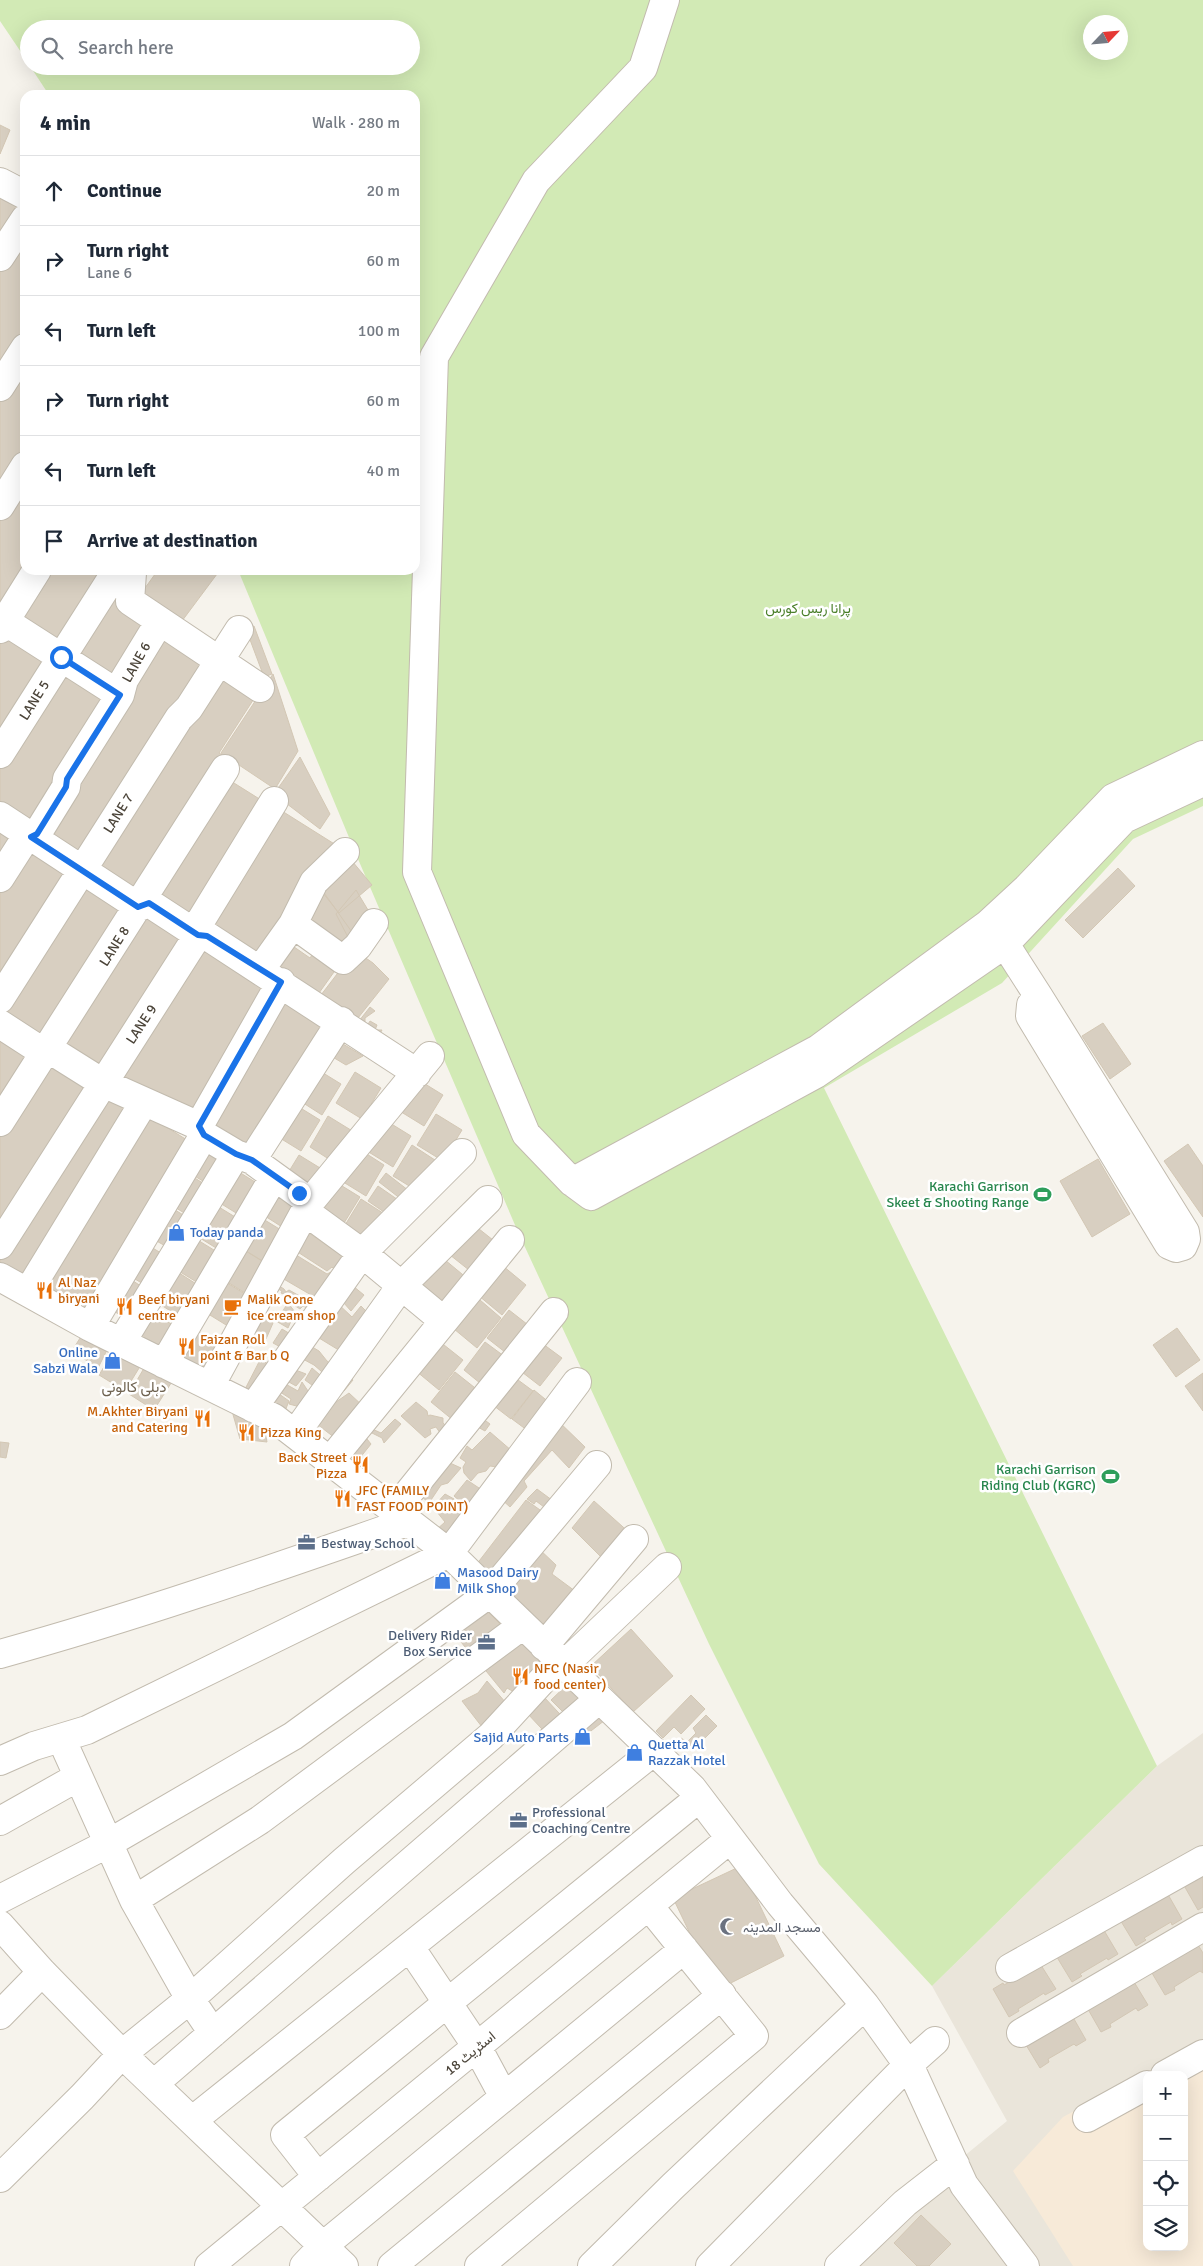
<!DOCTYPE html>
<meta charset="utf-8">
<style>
:root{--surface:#fff;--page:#f6f6f7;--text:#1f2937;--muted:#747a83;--line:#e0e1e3}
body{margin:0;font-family:Signika,Vazirmatn,sans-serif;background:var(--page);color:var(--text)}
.controls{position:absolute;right:15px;bottom:15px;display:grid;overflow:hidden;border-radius:10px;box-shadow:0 5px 20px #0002}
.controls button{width:45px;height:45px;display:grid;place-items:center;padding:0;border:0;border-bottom:1px solid var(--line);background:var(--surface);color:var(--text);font:25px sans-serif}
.compass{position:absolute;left:1083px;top:15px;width:45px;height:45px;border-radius:50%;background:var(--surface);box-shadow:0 5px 20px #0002;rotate:64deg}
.stop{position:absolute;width:15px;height:15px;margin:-11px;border:4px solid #1a73e8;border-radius:50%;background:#fff}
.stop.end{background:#1a73e8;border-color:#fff;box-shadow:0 1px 5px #0008}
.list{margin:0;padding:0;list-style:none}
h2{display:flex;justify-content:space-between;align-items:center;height:65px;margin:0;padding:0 20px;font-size:21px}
h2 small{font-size:16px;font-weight:400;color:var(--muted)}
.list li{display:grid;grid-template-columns:32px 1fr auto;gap:15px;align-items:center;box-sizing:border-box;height:70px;padding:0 20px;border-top:1px solid var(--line)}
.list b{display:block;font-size:19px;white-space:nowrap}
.list p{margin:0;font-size:16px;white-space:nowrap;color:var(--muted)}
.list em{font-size:16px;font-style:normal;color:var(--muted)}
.icon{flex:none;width:28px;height:28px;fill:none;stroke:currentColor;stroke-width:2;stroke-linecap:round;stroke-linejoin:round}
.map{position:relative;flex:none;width:1203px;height:2266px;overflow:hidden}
.search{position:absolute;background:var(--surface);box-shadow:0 5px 20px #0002;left:20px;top:20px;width:400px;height:55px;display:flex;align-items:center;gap:12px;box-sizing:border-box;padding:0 18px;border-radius:28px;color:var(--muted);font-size:19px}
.panel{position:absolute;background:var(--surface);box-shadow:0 5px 20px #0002;left:20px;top:90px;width:400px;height:485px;border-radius:15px}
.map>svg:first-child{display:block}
</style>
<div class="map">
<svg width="1203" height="2266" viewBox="0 0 1203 2266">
<rect width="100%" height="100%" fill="#f6f3ec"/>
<path fill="#eae5da" d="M1203 1733V2046L1147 2075V2247H1184L1197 2266H843L919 2193 1007 2121 932 1986 1157 1766Z"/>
<path fill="#f7ead8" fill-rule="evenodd" d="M1203 2042V2266H1073L1013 2171 1063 2117ZM1147 2075H1184V2247H1147Z"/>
<path fill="#d2eab5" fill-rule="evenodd" d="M0 0H1203V806L1133 839 1002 983 824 1088 1157 1766 932 1986 819 1864 709 1644 518 1232 358 859 238 570H415V95H49L30 66H411V29H29V64L0 21ZM1090 22H1120V52H1090Z"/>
<path fill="#d8cfc1" stroke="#d3c7b4" d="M0 125 10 130 0 154Z
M0 193 21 207 0 240Z
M25 229V333L0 372V268Z
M25 362V451L0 490V401Z
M25 479V570L0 607V518Z
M43 570H108L58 647 12 617Z
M158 570H220L179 625 140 595Z
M107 595 151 623 114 683 69 655Z
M254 626 272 674 264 677 246 629Z
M6 632 49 659 0 738V642Z
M168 635 209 661 83 858 43 831Z
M62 666 113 699 36 827 0 804V764Z
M219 669 257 694 219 753 224 756 135 895 92 868Z
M273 674 298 751 275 789 221 753Z
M300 757 330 814 320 829 274 794Z
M226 778 269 805 193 925 153 897Z
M274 806 336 845 262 964 200 926Z
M0 829 16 839 0 864Z
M28 846 71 874 0 986V890Z
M347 855 372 885 339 913 314 882Z
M1118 868 1135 886 1083 938 1065 920Z
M80 880 131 913 48 1044 0 1013Z
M322 890 359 942 349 955 301 920Z
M356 890 374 920 353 947 336 914Z
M145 908 190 937 102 1075 57 1046Z
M203 939 276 985 187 1127 114 1081Z
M284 940 310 958 316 949 339 965 314 1000 267 966Z
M357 952 373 963 389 979 358 1018 321 995 347 961Z
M280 989 336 1024 250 1164 194 1129Z
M370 1007 375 1011 365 1018V1022H361L367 1026 370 1021 377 1025 375 1030H382L375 1042 359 1021Z
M1103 1023 1131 1064 1110 1079 1082 1036Z
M0 1035 33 1056 0 1108Z
M349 1035 343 1044 363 1056 346 1065 326 1053Z
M49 1056 94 1084 0 1233V1133Z
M315 1068 341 1084 322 1115 297 1099Z
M355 1072 381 1088 362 1119 336 1103Z
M417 1079 443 1095 424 1126 398 1110Z
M103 1087 139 1109 27 1287 0 1270V1253Z
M294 1104 320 1120 301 1151 275 1135Z
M144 1113 195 1145 88 1319 36 1287Z
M436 1114 462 1130 443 1161 417 1145Z
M328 1116 354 1132 335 1163 310 1147Z
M385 1120 411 1136 393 1167 367 1151Z
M1188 1144 1203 1166V1217L1164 1161Z
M412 1145 438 1162 419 1192 393 1176Z
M202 1147 226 1164 213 1187 186 1171Z
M359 1149 384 1165 366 1196 340 1180Z
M299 1155 325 1171 306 1201 280 1186Z
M1098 1159 1130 1214 1092 1237 1060 1181Z
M234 1169 260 1185 241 1216 215 1200Z
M187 1173 212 1189 194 1219 168 1203Z
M386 1173 413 1194 406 1203 379 1182Z
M334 1181 360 1197 341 1228 315 1212Z
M275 1182 308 1204 290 1232 257 1211Z
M378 1186 404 1204 394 1219 368 1201Z
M361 1199 386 1215 368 1246 342 1230Z
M214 1204 240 1220 221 1251 195 1235Z
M167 1205 193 1221 174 1251 148 1236Z
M255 1214 281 1230 262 1261 236 1245Z
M469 1221 498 1244 474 1274 445 1251Z
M305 1230 350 1262 335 1270 332 1267 327 1271 290 1247Z
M196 1239 222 1255 203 1286 177 1270Z
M143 1242 169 1258 150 1288 125 1273Z
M243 1249 269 1265 250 1296 224 1280Z
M288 1250 327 1274 333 1271 318 1299 282 1278Z
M439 1255 468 1279 444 1309 415 1285Z
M497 1261 526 1285 502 1315 473 1291Z
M176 1271 201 1287 182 1318 156 1302Z
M124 1275 150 1292 131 1322 106 1306Z
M342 1277 364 1295 351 1311 335 1293Z
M224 1281 250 1297 231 1328 205 1312Z
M276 1284 284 1289 286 1292 289 1290 312 1303 309 1309 303 1306 300 1309 283 1298 286 1295 281 1293 282 1291 272 1286Z
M473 1294 501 1318 477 1348 448 1324Z
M335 1301 352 1317 361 1306 382 1327 337 1349 319 1338Z
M288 1303 295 1312 288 1328 276 1321Z
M246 1310 273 1323 266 1339 238 1321Z
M509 1310 532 1328 510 1356 487 1338Z
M150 1311 176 1327 157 1358 131 1342Z
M1177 1328 1200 1360 1176 1377 1153 1345Z
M194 1329 219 1345 201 1376 175 1360Z
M282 1329 319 1351 327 1361 353 1380 344 1391 314 1365 273 1343Z
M85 1330 111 1342 98 1368 72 1351Z
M434 1337 463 1360 439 1390 410 1366Z
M539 1341 562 1358 540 1386 518 1369Z
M485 1342 508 1359 486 1388 464 1370Z
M118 1344 144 1360 125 1391 99 1375Z
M260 1360 288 1373 293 1369 306 1374 296 1386 280 1377 272 1389 289 1401 283 1416 242 1395Z
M147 1363 173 1380 154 1410 129 1394Z
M312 1368 334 1387 327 1396 305 1380Z
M455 1372 484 1395 459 1425 431 1402Z
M1203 1373V1411L1185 1386Z
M510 1374 533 1391 511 1419 489 1402Z
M282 1382 298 1391 302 1382 308 1391 307 1397 301 1401 300 1407 289 1404 291 1399 277 1390Z
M534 1390 556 1408 535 1436 512 1419Z
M349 1393 365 1408 335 1438 304 1414 323 1411Z
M416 1402 427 1411 428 1416 430 1415 443 1418V1423L455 1434 447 1443 436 1427 430 1429 431 1434 425 1438 401 1416Z
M232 1411 262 1415 267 1442 240 1439Z
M554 1417 585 1447 569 1468 552 1450 524 1481 527 1487 510 1507 490 1489Z
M482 1418 490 1424 485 1431 476 1426Z
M395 1419 401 1424 384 1443 382 1438 368 1431 370 1428 381 1433Z
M490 1432 512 1451 497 1467 490 1466 486 1471 478 1473 471 1481 464 1473 463 1467 466 1462 460 1458 467 1446 472 1450Z
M363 1434 371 1444 359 1459 350 1452Z
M0 1442 9 1443 6 1458 0 1457Z
M441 1444 456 1457 450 1463 461 1468 448 1483 441 1485 429 1503 405 1482Z
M467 1480 485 1492 471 1514 459 1505 461 1502 454 1496Z
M537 1489 560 1506 548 1510 536 1501 534 1504 527 1499Z
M445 1494 454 1499 450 1506 457 1513 461 1509 463 1511 453 1523 455 1528 444 1538 435 1531 445 1522 433 1507Z
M526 1500 550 1517 483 1578 473 1569Z
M594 1501 632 1535 607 1563 572 1528Z
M537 1547 556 1565 552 1574 579 1594 546 1639 498 1595Z
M479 1603 504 1628 472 1656 447 1624Z
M631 1629 673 1676 633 1712 591 1666Z
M518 1636 544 1667 514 1692 507 1688 504 1693 482 1666Z
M573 1679 585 1692 564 1713 551 1700Z
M487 1681 513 1711 489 1736 462 1701 478 1693Z
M691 1695 705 1709 681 1734 674 1727 663 1738 656 1731Z
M544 1697 571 1726 554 1742 527 1713Z
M571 1714 609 1717 587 1734Z
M706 1715 717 1726 705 1738H698L685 1751 677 1745 681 1738 687 1742 696 1733 693 1728Z
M741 1866 784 1956 717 1990 673 1898Z
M1203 1872V1907L1198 1910 1182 1882Z
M1166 1891 1182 1919 1172 1925 1171 1922 1144 1938 1146 1940 1136 1946 1119 1918Z
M1102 1927 1118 1954 1108 1960 1107 1958 1080 1974 1082 1976 1072 1982 1055 1954Z
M1195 1940 1203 1953V1973L1200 1971 1174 1987 1175 1990 1165 1995 1149 1968Z
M1039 1962 1056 1989 1045 1995 1044 1993 1018 2009 1019 2011 1009 2017 993 1989 1003 1983 1004 1985 1031 1970Z
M1131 1977 1148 2005 1138 2011 1136 2008 1110 2024 1111 2027 1101 2032 1085 2004Z
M1070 2012 1086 2040 1076 2046 1074 2044 1048 2059 1049 2062 1040 2068 1023 2040Z
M921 2215 951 2244 929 2266H917L894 2243Z"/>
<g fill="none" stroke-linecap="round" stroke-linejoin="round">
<defs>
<path id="minor" d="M665 0 643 68 536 181 434 357 417 872 526 1134 572 1182 591 1196 816 1074 1005 944 1124 819 1203 782
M0 182 25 195
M0 257 25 219
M0 387 25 348
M0 506 25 466
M127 570 132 573 130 601 260 688
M0 618 120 695
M0 629 37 570
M0 754 117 570
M0 816 139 907 149 903 198 935 207 936 417 1073
M0 878 23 842 37 834 66 787 67 779 120 695 124 680 160 621
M293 924 343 960 358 946 374 923
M992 929 1005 944 1039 997 1185 1232 1186 1239 1183 1246 1176 1248 1169 1245 1030 1016 1031 1005 1039 997
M261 969 293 924 314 882 345 852
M0 999 179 718 189 708 239 630
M0 1024 40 1050 52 1051 103 1083 199 1126 204 1135 236 1154 252 1160 310 1202V1215L362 1253 444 1321
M0 1122 225 769
M199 1126 281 982
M252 1160 341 1021
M572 1182 818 1049 988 924 1027 888 1113 798 1203 755
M0 1245 198 935V925L274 801
M0 1277 90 1327 274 1418 449 1553 490 1593 692 1788 780 1904 865 2005 911 2069 964 2185 1025 2266
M28 1292 144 1102
M90 1327 204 1135
M121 1343 236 1154
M164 1364 274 1177
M210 1386 310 1202 430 1056
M253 1408 362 1253 462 1153
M295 1434 401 1286 488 1200
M330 1461 510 1240
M394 1511 554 1312
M544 1646 634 1539
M0 1654C138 1616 272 1569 407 1522
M564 1665 667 1567
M61 1738 134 1900 190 1999 213 2033
M0 1761 34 1746 87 1730 449 1553 577 1382
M0 1821 78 1777
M0 1899 109 1843 293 1736 490 1593 597 1465
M134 1900 260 1820 523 1625
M0 1925 42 1972 122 2054 344 2266
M410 1947 477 2047 504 2097
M1010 1968 1203 1860
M0 2015 42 1972
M1021 2033 1203 1927
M1165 2075 1203 2054
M155 2083 599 1699
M1087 2118 1147 2085
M193 2120 654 1751
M318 2177 285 2135 699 1798
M0 2178 82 2097 122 2054 190 1999 344 1861 491 1736 560 1661
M209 2266 730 1839
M304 2266 323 2246 684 1949
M392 2266 722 1995
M479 2266 754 2036 649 1906
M592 2266 673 2186 865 2005
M710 2266 908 2065 935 2041
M839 2266 905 2203 955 2164"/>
</defs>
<use href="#minor" stroke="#c2bbae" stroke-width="30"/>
<use href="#minor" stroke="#fff" stroke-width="28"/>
</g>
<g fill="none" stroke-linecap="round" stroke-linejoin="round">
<path stroke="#1a73e8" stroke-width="6" d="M61 657 120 695 67 779 66 787 37 834 31 837 138 907 149 903 198 935 207 936 281 982 199 1126 204 1135 236 1154 252 1160 299 1193"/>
</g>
<defs>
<symbol id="stadium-bare" viewBox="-9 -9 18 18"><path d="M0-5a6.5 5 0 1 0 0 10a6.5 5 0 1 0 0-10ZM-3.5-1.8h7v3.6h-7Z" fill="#2e9e5b" stroke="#fff" stroke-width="2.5" paint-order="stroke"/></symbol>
<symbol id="shop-bare" viewBox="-9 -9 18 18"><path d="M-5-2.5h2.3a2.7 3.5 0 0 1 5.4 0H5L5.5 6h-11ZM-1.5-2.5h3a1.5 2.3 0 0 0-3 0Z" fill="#3f7fe0" stroke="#fff" stroke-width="2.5" paint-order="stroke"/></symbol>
<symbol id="restaurant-bare" viewBox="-9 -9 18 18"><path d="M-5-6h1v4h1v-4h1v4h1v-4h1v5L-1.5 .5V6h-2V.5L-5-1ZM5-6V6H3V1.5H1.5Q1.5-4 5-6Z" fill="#e8710a" stroke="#fff" stroke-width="2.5" paint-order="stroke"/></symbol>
<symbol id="cafe-bare" viewBox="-9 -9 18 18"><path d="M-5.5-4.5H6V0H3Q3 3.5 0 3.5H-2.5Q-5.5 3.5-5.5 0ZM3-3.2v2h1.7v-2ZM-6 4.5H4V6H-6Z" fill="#e8710a" stroke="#fff" stroke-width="2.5" paint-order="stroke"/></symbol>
<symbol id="office-bare" viewBox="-9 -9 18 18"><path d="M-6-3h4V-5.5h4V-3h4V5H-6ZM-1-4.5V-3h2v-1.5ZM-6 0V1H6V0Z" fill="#5c6f8a" stroke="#fff" stroke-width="2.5" paint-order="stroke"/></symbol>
<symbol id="mosque-bare" viewBox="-9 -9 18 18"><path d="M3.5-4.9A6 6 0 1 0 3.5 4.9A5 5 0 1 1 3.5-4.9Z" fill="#6b7280" stroke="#fff" stroke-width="2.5" paint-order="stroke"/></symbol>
</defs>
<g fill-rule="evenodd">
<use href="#stadium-bare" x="1030" y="1182" width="25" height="25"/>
<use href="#shop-bare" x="164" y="1220" width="25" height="25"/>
<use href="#restaurant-bare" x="32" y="1278" width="25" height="25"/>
<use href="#restaurant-bare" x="112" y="1294" width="25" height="25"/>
<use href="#cafe-bare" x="220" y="1294" width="25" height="25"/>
<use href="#restaurant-bare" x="174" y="1334" width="25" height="25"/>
<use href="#shop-bare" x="100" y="1348" width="25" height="25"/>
<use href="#restaurant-bare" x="190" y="1406" width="25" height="25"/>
<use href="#restaurant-bare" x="234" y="1420" width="25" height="25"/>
<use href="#restaurant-bare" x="348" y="1452" width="25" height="25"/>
<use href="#stadium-bare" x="1098" y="1464" width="25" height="25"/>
<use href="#restaurant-bare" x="330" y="1486" width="25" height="25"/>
<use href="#office-bare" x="294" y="1530" width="25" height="25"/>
<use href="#shop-bare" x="430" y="1568" width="25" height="25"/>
<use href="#office-bare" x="474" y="1630" width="25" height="25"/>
<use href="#restaurant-bare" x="508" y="1664" width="25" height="25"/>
<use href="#shop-bare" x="570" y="1724" width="25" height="25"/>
<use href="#shop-bare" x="622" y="1740" width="25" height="25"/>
<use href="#office-bare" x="506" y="1808" width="25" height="25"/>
<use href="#mosque-bare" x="716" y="1914" width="25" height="25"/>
</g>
<g text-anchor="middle" stroke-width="5" stroke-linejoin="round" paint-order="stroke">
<g font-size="14" fill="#4a7f2a" stroke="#fff">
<text x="808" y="613">پرانا ریس کورس</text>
</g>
<g font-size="14" fill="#4b4439" stroke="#fff">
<text transform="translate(136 662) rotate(-61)" y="5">LANE 6</text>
<text transform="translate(34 700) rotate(-58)" y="5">LANE 5</text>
<text transform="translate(118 813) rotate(-58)" y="5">LANE 7</text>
<text transform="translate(114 946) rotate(-58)" y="5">LANE 8</text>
<text transform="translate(141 1024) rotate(-57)" y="5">LANE 9</text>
<text transform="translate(470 2053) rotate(-39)" y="5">اسٹریٹ 18</text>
</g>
<g font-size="14" fill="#27864d" stroke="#fff" text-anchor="end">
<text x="1029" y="1191">Karachi Garrison<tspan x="1029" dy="16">Skeet &amp; Shooting Range</tspan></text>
<text x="1096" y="1474">Karachi Garrison<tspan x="1096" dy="16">Riding Club (KGRC)</tspan></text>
</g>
<g font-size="14" fill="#366cbe" stroke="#fff" text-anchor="start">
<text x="190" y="1237">Today panda</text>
<text x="98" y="1357" text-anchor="end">Online<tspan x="98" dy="16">Sabzi Wala</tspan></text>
<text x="457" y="1577">Masood Dairy<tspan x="457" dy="16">Milk Shop</tspan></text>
<text x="569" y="1742" text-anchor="end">Sajid Auto Parts</text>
<text x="648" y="1749">Quetta Al<tspan x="648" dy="16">Razzak Hotel</tspan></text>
</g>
<g font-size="14" fill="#c56008" stroke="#fff" text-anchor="start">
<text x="58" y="1287">Al Naz<tspan x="58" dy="16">biryani</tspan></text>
<text x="138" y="1304">Beef biryani<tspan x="138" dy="16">centre</tspan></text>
<text x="247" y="1304">Malik Cone<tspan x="247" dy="16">ice cream shop</tspan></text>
<text x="200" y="1344">Faizan Roll<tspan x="200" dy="16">point &amp; Bar b Q</tspan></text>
<text x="188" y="1416" text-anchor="end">M.Akhter Biryani<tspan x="188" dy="16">and Catering</tspan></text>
<text x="260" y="1437">Pizza King</text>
<text x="347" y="1462" text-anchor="end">Back Street<tspan x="347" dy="16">Pizza</tspan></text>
<text x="356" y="1495">JFC (FAMILY<tspan x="356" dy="16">FAST FOOD POINT)</tspan></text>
<text x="534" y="1673">NFC (Nasir<tspan x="534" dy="16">food center)</tspan></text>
</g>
<g font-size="14" fill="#4e5e75" stroke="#fff" text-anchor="start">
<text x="321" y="1548">Bestway School</text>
<text x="472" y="1640" text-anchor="end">Delivery Rider<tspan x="472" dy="16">Box Service</tspan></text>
<text x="532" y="1817">Professional<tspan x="532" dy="16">Coaching Centre</tspan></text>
</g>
<g font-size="14" fill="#5b616d" stroke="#fff" text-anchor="start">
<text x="743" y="1932">مسجد المدینہ</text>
</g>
<g font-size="15" fill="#6e6250" stroke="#fff">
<text x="134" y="1392">دہلی کالونی</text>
</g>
</g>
</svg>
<div class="controls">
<button>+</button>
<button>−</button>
<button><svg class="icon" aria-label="locate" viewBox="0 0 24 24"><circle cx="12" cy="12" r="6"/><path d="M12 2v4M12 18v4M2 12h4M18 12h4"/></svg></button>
<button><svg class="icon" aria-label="layers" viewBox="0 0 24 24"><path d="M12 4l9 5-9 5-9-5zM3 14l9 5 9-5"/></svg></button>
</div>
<svg class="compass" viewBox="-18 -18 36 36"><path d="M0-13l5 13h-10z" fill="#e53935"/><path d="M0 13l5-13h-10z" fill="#747a83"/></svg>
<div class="stop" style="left:61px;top:657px"></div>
<div class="stop end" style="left:299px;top:1193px"></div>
<div class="search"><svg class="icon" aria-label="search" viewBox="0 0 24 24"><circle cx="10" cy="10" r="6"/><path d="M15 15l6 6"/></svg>Search here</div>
<section class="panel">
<h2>4 min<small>Walk · 280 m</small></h2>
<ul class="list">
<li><svg class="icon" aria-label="ahead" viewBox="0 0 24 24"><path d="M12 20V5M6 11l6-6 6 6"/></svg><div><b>Continue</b></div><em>20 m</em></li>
<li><svg class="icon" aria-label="right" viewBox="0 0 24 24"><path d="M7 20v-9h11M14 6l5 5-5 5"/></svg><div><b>Turn right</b><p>Lane 6</p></div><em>60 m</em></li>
<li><svg class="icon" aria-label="left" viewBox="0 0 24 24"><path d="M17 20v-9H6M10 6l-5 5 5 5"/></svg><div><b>Turn left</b></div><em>100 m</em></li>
<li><svg class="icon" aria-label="right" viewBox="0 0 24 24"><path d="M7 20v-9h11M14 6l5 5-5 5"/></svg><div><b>Turn right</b></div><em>60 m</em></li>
<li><svg class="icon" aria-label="left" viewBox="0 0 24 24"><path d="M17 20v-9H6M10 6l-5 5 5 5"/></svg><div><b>Turn left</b></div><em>40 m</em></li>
<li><svg class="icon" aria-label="arrive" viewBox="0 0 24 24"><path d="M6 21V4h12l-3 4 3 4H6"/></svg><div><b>Arrive at destination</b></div></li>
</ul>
</section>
</div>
